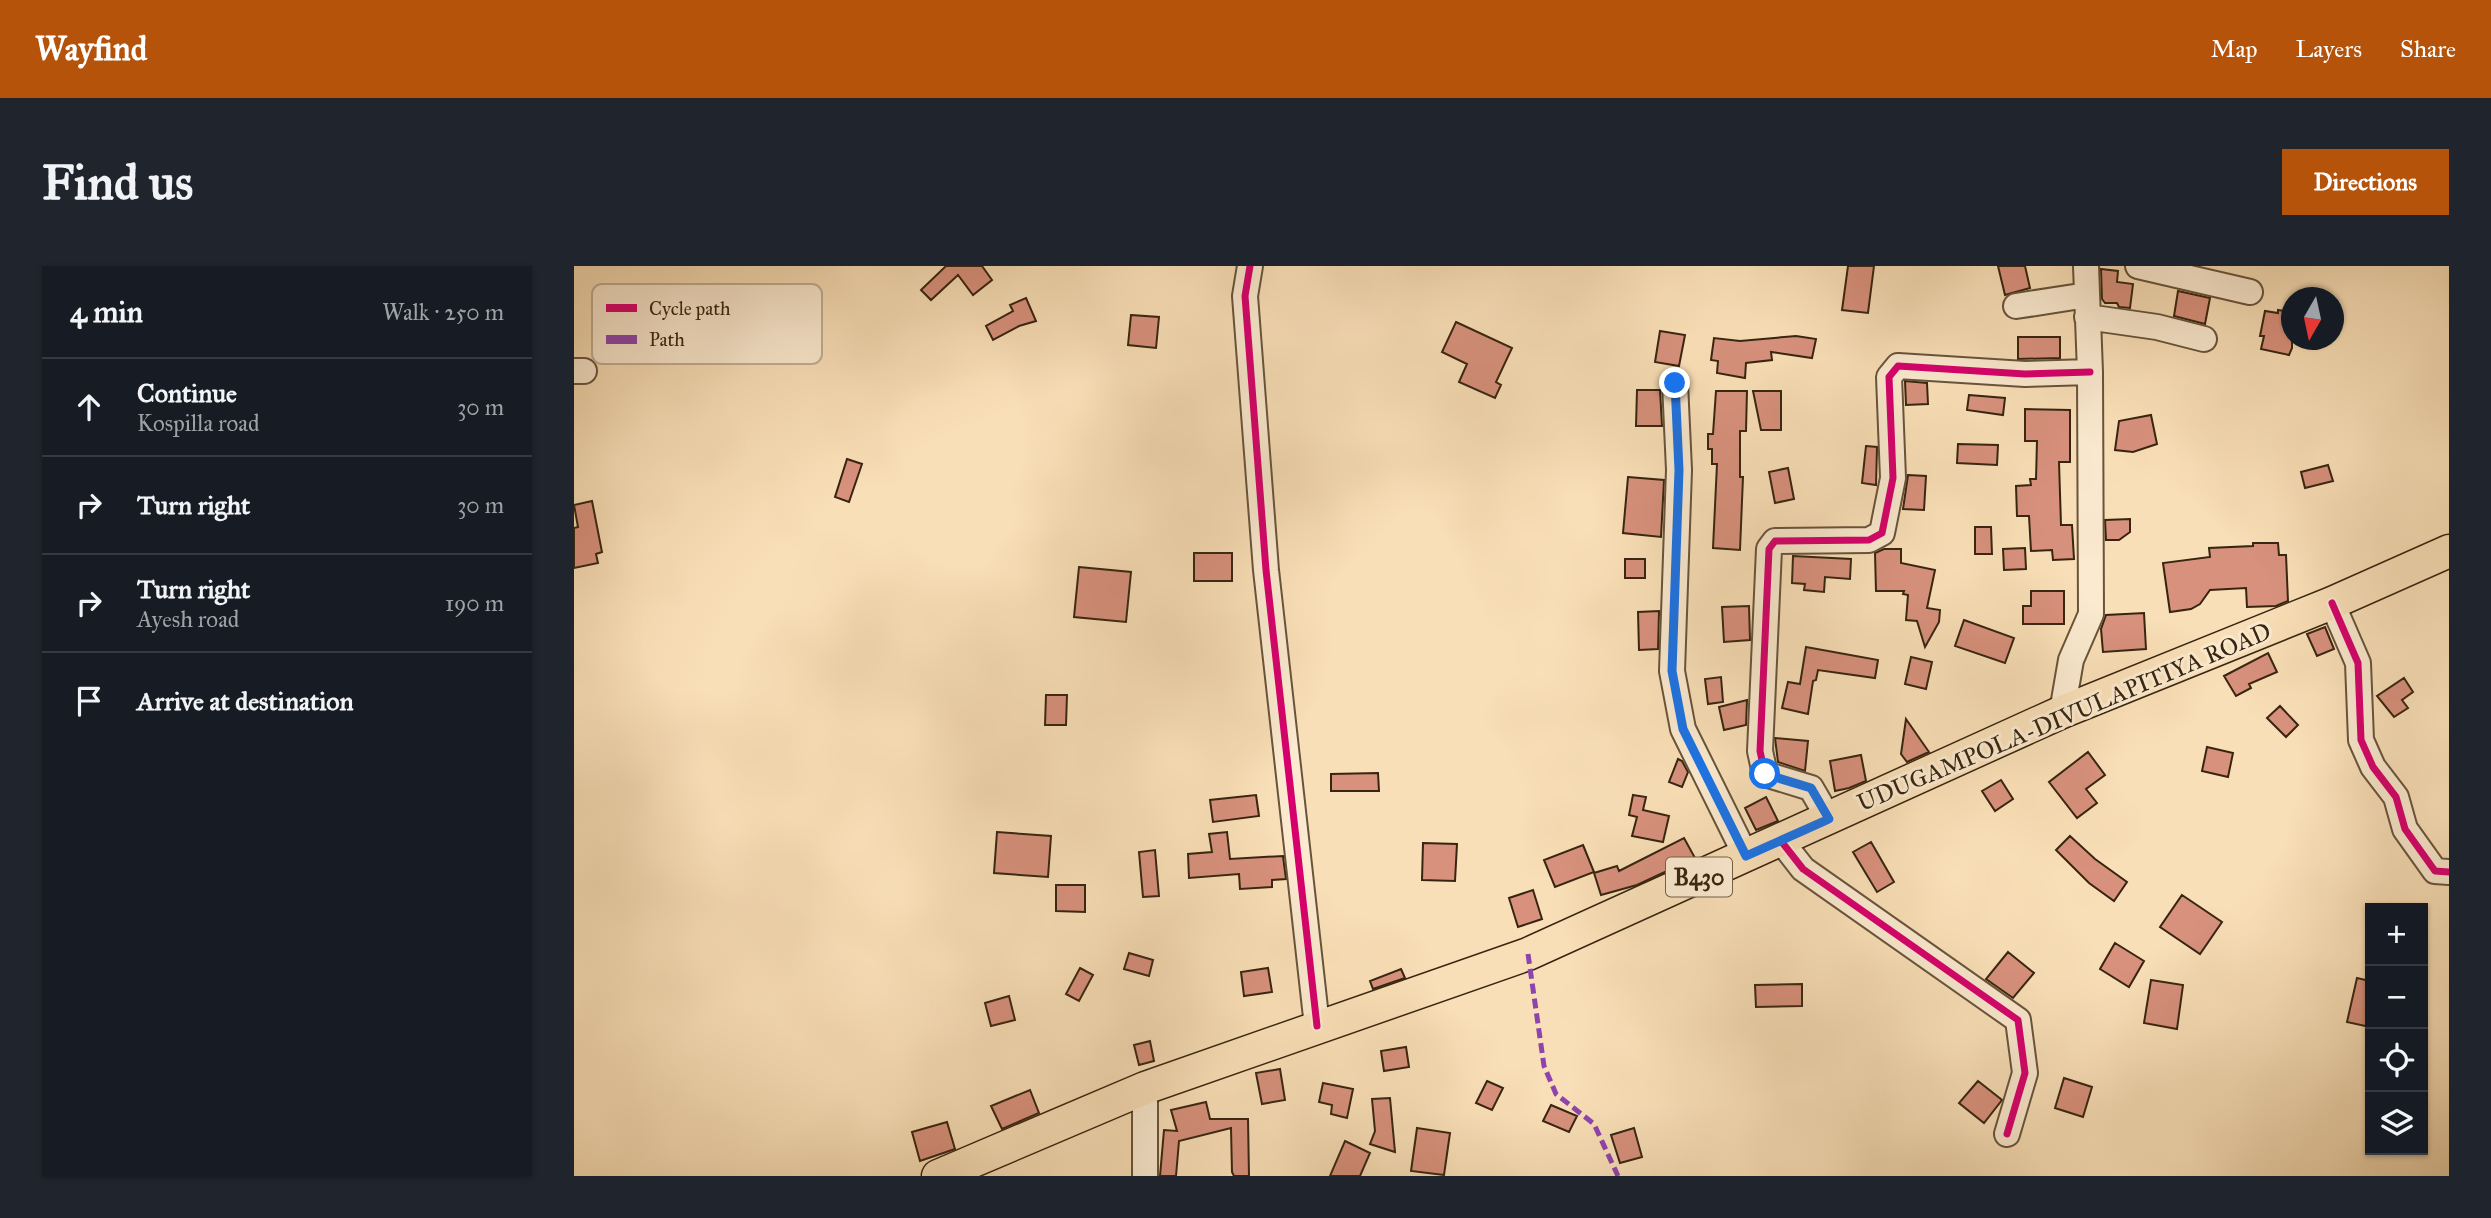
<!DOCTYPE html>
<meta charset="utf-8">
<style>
:root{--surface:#171b24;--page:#20242c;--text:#f1f3f6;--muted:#9ea1a6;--line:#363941;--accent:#b45309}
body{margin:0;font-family:"IM FELL Great Primer",serif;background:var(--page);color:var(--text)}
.controls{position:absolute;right:21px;bottom:21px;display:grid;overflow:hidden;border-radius:0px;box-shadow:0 2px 5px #0004}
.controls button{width:63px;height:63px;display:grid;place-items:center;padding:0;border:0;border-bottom:2px solid var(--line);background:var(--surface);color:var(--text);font:35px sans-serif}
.compass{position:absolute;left:1707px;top:21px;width:63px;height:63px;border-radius:50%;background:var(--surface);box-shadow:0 2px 5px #0004;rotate:189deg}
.stop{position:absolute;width:21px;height:21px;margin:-16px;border:5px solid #1a73e8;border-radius:50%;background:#fff}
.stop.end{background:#1a73e8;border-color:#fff;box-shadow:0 2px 7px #0008}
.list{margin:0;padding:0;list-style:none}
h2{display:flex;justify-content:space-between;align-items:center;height:91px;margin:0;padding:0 28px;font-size:30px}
h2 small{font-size:23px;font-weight:400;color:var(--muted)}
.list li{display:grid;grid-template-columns:46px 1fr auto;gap:21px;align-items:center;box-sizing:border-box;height:98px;padding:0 28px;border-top:2px solid var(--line)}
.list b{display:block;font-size:26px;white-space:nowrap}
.list p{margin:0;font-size:23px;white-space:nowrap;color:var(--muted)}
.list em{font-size:23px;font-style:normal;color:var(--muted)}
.icon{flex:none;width:38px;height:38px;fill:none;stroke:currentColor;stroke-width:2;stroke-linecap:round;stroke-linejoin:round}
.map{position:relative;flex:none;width:1875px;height:910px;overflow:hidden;border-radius:0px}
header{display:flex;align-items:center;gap:42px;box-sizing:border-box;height:98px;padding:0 35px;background:var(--accent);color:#fff}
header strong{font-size:33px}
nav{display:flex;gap:38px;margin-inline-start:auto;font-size:24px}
.intro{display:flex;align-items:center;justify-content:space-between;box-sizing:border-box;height:168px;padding:0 42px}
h1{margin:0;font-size:49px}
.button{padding:18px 32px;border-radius:0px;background:var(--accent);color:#fff;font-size:24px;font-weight:700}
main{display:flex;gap:42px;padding:0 42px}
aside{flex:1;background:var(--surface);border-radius:0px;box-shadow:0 2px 5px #0004}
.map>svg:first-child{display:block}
</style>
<header>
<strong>Wayfind</strong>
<nav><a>Map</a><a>Layers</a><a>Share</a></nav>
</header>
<div class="intro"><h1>Find us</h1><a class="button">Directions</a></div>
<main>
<aside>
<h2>4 min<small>Walk · 250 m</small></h2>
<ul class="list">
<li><svg class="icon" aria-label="ahead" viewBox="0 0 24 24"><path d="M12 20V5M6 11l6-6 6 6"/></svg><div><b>Continue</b><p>Kospilla road</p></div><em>30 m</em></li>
<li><svg class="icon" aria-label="right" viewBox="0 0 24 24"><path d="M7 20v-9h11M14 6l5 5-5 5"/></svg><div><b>Turn right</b></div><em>30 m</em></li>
<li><svg class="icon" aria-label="right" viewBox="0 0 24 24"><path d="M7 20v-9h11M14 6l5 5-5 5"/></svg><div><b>Turn right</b><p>Ayesh road</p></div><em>190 m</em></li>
<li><svg class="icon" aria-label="arrive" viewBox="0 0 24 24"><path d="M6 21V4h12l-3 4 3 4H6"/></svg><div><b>Arrive at destination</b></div></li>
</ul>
</aside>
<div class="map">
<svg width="1875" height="910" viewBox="0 0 1875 910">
<rect width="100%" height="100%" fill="#f9dfb7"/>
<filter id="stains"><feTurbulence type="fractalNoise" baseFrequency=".00286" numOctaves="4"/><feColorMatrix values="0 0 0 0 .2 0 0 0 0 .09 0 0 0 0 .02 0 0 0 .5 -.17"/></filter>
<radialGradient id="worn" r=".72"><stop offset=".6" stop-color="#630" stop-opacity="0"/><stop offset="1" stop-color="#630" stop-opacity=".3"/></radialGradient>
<path fill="#d8917d" stroke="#372510" stroke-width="2" d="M372 0H408L418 14 399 29 384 9 357 34 347 24Z
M1274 0H1300L1294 47 1268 44Z
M1424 0H1451L1456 22 1431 29Z
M1527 3 1544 5 1543 16 1559 18 1556 42 1545 41 1543 37H1531L1528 33Z
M1604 25 1636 32 1631 58 1600 50Z
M452 32 462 55 445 60 419 74 412 60 439 45 436 39Z
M1704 44 1718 46V82L1715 89 1687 83 1690 70H1686L1691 45 1704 47Z
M557 49 585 51 582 82 554 79Z
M882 56 938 82 922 116 927 119 921 132 885 116 893 98 868 86Z
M1086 65 1111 69 1105 100 1081 96Z
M1222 70 1242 73 1238 92 1197 86 1198 94 1172 97 1171 112 1143 107 1144 95 1137 94 1140 72 1166 75Z
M1444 71H1486V92L1444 93Z
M1331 115 1353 117 1354 138 1332 139Z
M1063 124H1086L1088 160H1062Z
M1142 125H1173L1172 165H1166V211H1169L1166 284 1139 282 1143 198H1138V183H1134V168H1139Z
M1179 125H1207V164H1187Z
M1395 129 1431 132 1429 149 1393 144Z
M1451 143 1496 144V196H1485L1487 259H1498L1500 293 1479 294 1478 284 1457 285 1455 250H1443L1442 220 1457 219 1456 213H1462L1463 175H1451Z
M1577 149 1583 178 1559 186 1541 184 1545 155Z
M1384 178 1424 179 1423 199 1383 197Z
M1292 180 1303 181 1302 219 1288 217Z
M273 193 288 198 275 236 261 231Z
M1754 199 1759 215 1731 222 1727 206Z
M1214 202 1220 233 1201 237 1195 206Z
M1334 209 1352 210 1350 244 1329 243Z
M1054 211 1090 214 1087 271 1049 267Z
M18 235 28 286 22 288 24 297 0 302V262L4 261 0 239Z
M1556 253V266L1545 274H1532L1531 254Z
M1401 261H1417L1418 288H1401Z
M1679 277H1704L1705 289H1712L1714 335 1702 340 1673 341 1672 322 1636 324 1626 338 1617 343 1596 346 1589 297 1636 291 1635 282 1679 280Z
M1451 282 1452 303 1430 304 1429 283Z
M1310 283H1327V297L1361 304 1353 342 1366 344 1365 356 1351 381 1343 355 1332 354 1334 329 1329 328 1330 325H1302L1301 287Z
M620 287H658V315H620Z
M1219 290 1277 293 1276 313 1251 311 1250 326 1230 324 1231 318 1218 317Z
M1051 293H1071V312H1051Z
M505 301 557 306 552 356 500 351Z
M1457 325H1490V358H1449V340H1457Z
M1175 340 1176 374 1150 376 1148 341Z
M1085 345 1084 383 1065 384 1064 346Z
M1570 347 1572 383 1529 386 1527 363 1532 349Z
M1390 354 1440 372 1431 397 1381 380Z
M1751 361 1760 383 1743 390 1733 368Z
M1232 381 1304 394 1301 412 1244 404 1242 414 1239 415 1234 448 1208 442 1214 416 1226 418Z
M1694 387 1703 406 1675 418 1677 422 1662 430 1650 410Z
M1337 391 1358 396 1352 423 1331 418Z
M1147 411 1149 436 1134 438 1131 413Z
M1830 412 1839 426 1828 434 1834 442 1820 451 1803 430Z
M472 429H493L492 459H471Z
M1173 434 1172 459 1150 464 1145 441Z
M1706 440 1724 459 1712 471 1693 452Z
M1332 453 1355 486 1333 496 1327 488Z
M1201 472 1234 475 1231 505 1204 496Z
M1633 481 1659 487 1654 511 1628 505Z
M1514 486 1531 509 1512 523 1523 537 1503 552 1475 516Z
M1287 489 1292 515 1275 522 1261 525 1256 495Z
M1104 493 1108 495 1114 506 1108 521 1095 516Z
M804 507 805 525H757V508Z
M1427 514 1439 533 1421 545 1408 525Z
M682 529 685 550 639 556 636 534Z
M1059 529 1072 531 1069 544 1095 550 1089 576 1058 570 1063 551 1055 549Z
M1192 531 1204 555 1182 564 1171 542Z
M423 566 477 570 474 611 420 607Z
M653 566 656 593 709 590 712 613 698 614V621L666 623 665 608 615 612 614 588 638 586 635 568Z
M1496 570 1521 593 1553 616 1540 635 1515 617 1482 584Z
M1110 572 1121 592 1063 619 1027 629 1020 607 1043 600 1045 605Z
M1297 576 1320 616 1303 626 1279 586Z
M849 577 883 578 881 615 848 614Z
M1009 579 1020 606 981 621 970 594Z
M581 584 585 630 569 631 565 586Z
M482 619H511V646L482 645Z
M959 624 968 653 944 661 935 632Z
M1608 629 1648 656 1626 688 1586 661Z
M1541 677 1570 695 1555 721 1526 703Z
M1434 686 1460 707 1439 732 1412 713Z
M555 687 579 694 575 710 550 703Z
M506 702 519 709 505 735 492 728Z
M694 702 698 726 670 730 667 706Z
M827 703 831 712 799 723 796 715Z
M1783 712 1796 715V761L1773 756Z
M1577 714 1609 719 1603 763 1570 757Z
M1228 718V740L1182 741 1181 719Z
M435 730 441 754 417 760 411 737Z
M576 775 580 795 565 799 560 779Z
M832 781 835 801 810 805 807 785Z
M706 803 711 834 688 838 682 807Z
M1490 812 1518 821 1509 851 1481 842Z
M913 815 929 822 918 844 902 837Z
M1404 815 1428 834 1410 857 1385 837Z
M749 817 779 823 773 852 757 848 758 839 745 836Z
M456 824 465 847 428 863 417 840Z
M816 832 821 886 796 878 801 865 798 833Z
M632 836 636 853H674L675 910H660L658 906 657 862 605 875 602 910H586L590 864 603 865 597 844Z
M977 839 1003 850 995 866 969 855Z
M373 856 381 883 346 895 338 866Z
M843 862 876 867 870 909 837 905Z
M1060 862 1068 891 1046 897 1037 869Z
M771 875 796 887 786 910H756Z"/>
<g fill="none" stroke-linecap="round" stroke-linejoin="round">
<defs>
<path id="minor" d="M676 0 671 30 692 304 743 760
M1564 0 1676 26
M1442 40 1513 29
M1513 51 1583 61 1630 73
M0 105H10
M1101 117 1105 204 1098 405 1109 463 1172 590
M1758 337 1784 397 1787 474 1799 501 1822 531 1831 563 1861 605 1875 606
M1488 446 1497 394 1517 348 1516 106 1512 0
M1255 553 1237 522 1191 508 1186 485 1195 283 1201 275 1295 274 1308 267 1319 212 1315 111 1324 100 1451 108 1516 106
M1207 575 1229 603 1444 754 1451 807 1433 868
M571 910V822"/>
<path id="major" d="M364 910 571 822 954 688 1488 446 1758 337 1875 285"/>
</defs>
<use href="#minor" stroke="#68543a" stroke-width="28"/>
<use href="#major" stroke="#372510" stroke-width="35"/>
<use href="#minor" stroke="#fbead0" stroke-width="24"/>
<use href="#major" stroke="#f9dfb7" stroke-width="32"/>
<path stroke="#8e44ad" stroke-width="5" stroke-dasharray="10 5" stroke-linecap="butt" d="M954 688 970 800 982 828 1020 858 1044 910"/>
<defs>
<path id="cycleway" d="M676 0 671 30 692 304 743 760
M1758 337 1784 397 1787 474 1799 501 1822 531 1831 563 1861 605 1875 606
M1255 553 1237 522 1191 508 1186 485 1195 283 1201 275 1295 274 1308 267 1319 212 1315 111 1324 100 1451 108 1516 106
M1207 575 1229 603 1444 754 1451 807 1433 868"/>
</defs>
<use href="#cycleway" stroke="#fbead0" stroke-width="11"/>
<use href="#cycleway" stroke="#d6006c" stroke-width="7"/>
</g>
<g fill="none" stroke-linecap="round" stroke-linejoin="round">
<path stroke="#1a73e8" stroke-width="9" d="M1101 117 1105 204 1098 405 1109 463 1172 590 1255 553 1237 522 1191 508"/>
</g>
<g text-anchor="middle" stroke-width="6" stroke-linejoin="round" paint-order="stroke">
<rect fill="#fbead0" stroke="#72604a" stroke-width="2" x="1092" y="591.5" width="66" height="39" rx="5"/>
<g font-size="23" font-weight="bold" fill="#372510">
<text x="1125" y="619">B430</text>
</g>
<g font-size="24" fill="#372510" stroke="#fbead0">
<text transform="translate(1490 451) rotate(-23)" y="8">UDUGAMPOLA-DIVULAPITIYA ROAD</text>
</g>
</g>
<rect x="18" y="18" width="230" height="80" rx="10" fill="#fbead0" stroke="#c0af96" stroke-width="2"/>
<rect x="32" y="38" width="31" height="8" fill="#d6006c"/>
<rect x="32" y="69" width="31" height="9" fill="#8e44ad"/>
<g font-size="19" fill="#372510">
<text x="75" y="49">Cycle path</text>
<text x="75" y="80">Path</text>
</g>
<rect width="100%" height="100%" filter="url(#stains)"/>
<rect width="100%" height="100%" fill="url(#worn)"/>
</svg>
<div class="controls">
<button>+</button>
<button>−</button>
<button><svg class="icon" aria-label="locate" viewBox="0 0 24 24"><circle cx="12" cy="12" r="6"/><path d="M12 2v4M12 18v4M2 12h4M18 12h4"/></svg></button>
<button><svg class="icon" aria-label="layers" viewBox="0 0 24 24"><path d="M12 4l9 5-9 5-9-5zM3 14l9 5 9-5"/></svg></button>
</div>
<svg class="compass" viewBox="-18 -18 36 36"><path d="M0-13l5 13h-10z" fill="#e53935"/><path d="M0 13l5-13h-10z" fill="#9ea1a6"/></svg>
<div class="stop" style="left:1191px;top:508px"></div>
<div class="stop end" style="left:1101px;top:117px"></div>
</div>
</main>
